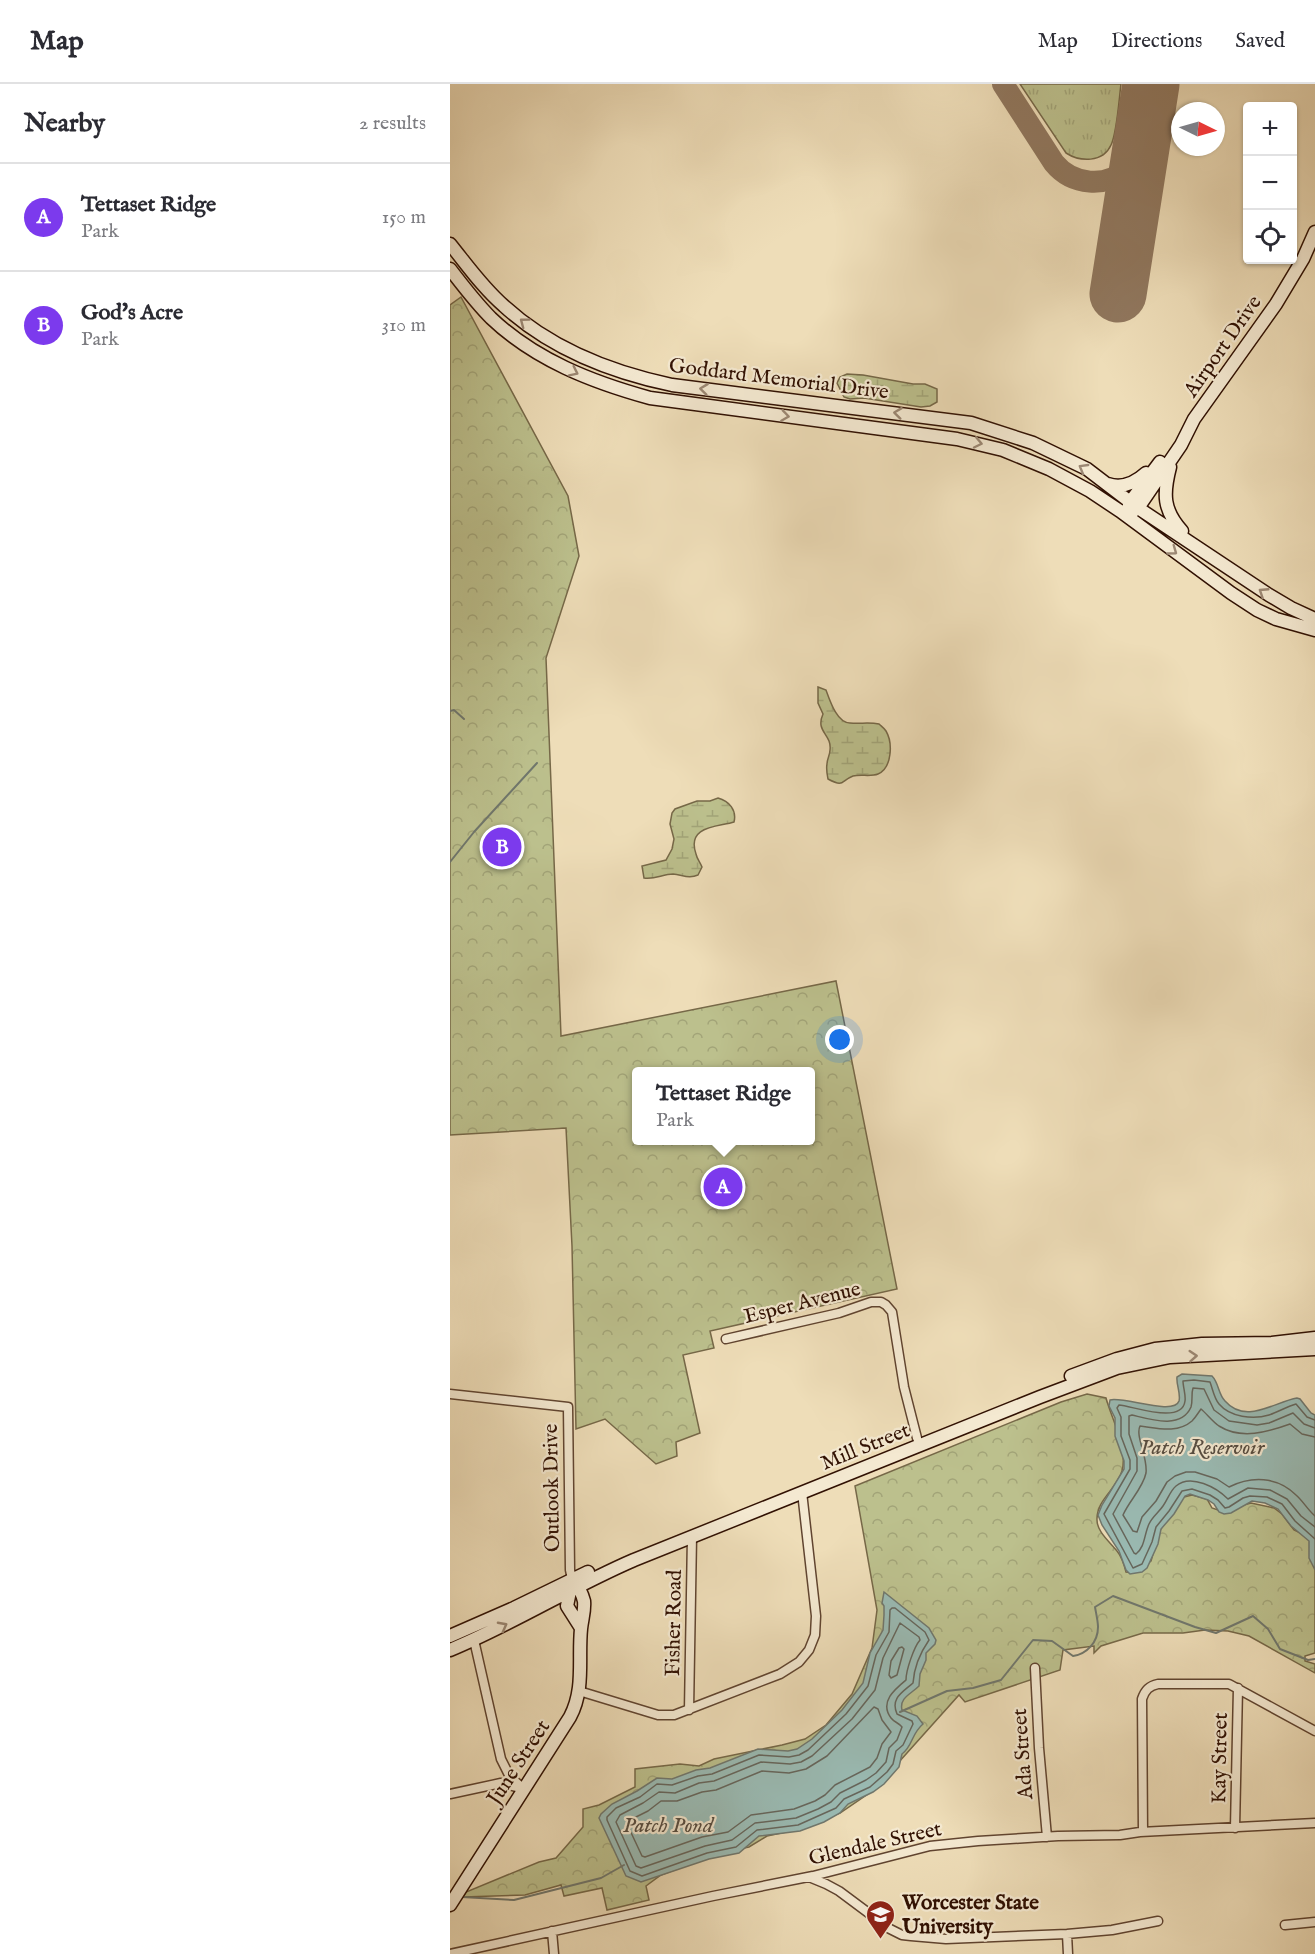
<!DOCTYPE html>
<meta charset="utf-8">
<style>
:root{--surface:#fff;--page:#f2f2f3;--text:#2b2b33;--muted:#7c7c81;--line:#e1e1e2;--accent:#7c3aed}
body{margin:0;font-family:"IM FELL English",serif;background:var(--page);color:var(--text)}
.controls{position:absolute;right:18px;top:18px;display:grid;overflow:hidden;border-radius:6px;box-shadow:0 2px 4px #0004}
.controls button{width:54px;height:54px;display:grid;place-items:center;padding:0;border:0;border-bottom:2px solid var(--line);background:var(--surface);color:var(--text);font:30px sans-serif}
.compass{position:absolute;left:721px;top:18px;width:54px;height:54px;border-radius:50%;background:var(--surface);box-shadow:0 2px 4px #0004;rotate:95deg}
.you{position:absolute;left:390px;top:956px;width:21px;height:21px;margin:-15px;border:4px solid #fff;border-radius:50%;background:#1a73e8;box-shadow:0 0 0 9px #1a73e833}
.badge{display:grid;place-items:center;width:39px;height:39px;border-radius:50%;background:var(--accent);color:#fff;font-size:20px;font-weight:700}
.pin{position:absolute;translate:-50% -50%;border:3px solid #fff;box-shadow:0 2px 6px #0006}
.popup{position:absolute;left:182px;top:983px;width:183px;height:78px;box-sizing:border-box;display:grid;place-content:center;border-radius:6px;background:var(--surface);filter:drop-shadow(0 2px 4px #0005);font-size:20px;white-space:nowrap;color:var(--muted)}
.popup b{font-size:22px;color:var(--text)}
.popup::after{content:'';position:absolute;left:50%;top:100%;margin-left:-12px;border:12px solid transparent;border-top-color:var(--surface)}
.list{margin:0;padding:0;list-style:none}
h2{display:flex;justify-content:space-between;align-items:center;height:78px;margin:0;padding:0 24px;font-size:26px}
h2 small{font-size:20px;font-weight:400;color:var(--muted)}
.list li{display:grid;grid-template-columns:39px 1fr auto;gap:18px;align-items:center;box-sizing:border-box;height:108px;padding:0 24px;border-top:2px solid var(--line)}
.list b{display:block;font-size:22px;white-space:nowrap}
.list p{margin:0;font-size:20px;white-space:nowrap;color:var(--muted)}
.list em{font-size:20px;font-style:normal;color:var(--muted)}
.icon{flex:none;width:33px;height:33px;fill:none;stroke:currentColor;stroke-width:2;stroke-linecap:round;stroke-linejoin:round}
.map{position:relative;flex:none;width:865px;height:1870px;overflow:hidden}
header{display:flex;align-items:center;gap:36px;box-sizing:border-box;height:84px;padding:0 30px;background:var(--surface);border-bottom:2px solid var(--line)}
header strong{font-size:28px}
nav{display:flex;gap:33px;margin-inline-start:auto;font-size:21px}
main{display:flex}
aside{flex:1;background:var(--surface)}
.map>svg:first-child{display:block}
</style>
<header>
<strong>Map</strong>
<nav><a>Map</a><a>Directions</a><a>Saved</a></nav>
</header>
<main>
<aside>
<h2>Nearby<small>2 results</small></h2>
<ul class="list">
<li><span class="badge">A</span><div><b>Tettaset Ridge</b><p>Park</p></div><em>150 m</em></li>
<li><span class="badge">B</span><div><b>God's Acre</b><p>Park</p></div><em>310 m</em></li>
</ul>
</aside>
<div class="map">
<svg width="865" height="1870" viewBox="0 0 865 1870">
<defs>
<pattern id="grass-tufts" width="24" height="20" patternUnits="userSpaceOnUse" patternTransform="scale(1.5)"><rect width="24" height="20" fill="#bcc08d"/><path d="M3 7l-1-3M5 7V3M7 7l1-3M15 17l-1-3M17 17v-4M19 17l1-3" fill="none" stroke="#a2a478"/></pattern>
<pattern id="wetland-marsh" width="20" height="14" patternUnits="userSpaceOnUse" patternTransform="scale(1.5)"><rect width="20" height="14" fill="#bcc08d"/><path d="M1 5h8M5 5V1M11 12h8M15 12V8" fill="none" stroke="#a2a478"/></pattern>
<pattern id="park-crowns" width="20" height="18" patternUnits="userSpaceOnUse" patternTransform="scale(1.5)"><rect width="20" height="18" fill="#bcc08d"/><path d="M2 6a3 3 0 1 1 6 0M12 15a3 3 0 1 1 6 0" fill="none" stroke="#a2a478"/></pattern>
</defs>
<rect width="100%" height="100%" fill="#eeddb8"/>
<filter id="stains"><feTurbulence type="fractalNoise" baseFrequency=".00333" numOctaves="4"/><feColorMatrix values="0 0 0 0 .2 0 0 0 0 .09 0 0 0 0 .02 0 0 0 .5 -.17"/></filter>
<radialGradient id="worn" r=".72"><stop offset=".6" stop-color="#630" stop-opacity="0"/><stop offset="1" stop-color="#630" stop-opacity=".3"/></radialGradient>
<path fill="url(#grass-tufts)" stroke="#766848" stroke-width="1.5" d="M570 0H671C669 15 667 49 661 61 653 79 630 78 616 69Z"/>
<path fill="url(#wetland-marsh)" stroke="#766848" stroke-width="1.5" d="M397 290 413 291 463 300H475L487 305V318L480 322 471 323 414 314 400 315 394 313 387 299 390 293Z
M368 603 376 606C380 617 387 639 400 639 410 640 419 638 429 640 431 642 434 644 436 647 443 659 442 684 428 690 421 693 411 690 403 692 390 697 395 704 378 695 377 690 376 685 377 680 377 675 380 671 380 666 382 650 365 648 373 630L368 619Z
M268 714C279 717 287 726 284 738 269 743 236 741 246 770 247 775 250 778 252 783L248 791C239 795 233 791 223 790 213 790 204 796 194 794L192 782 216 776 222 765 224 755 220 740 222 729 225 725 247 717H260Z"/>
<path fill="url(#park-crowns)" stroke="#766848" stroke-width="1.5" fill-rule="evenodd" d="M11 213 118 412 129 472 96 574 111 952 386 897 447 1205 260 1247 264 1264 233 1271 250 1349 226 1358 227 1372 206 1380 155 1335 126 1345 122 1162 116 1044 0 1051V221ZM186 988H360V1056H186Z
M637 1310 656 1314C662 1336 678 1364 672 1387 667 1405 646 1416 647 1436 647 1448 660 1458 667 1467 672 1473 674 1480 676 1488L684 1489 701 1477 709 1448 730 1414 742 1411 757 1415 762 1424 771 1427 801 1419 824 1424 832 1430 844 1446 859 1453 865 1479V1569L855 1572V1577L865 1580V1589L799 1552 778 1547 755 1546 733 1549H693L651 1562 644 1569V1562L613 1566 610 1586 515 1618 509 1611 431 1698V1701L390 1729 336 1748 317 1752 299 1763 269 1769 211 1791 196 1802 199 1816 157 1826 152 1804 114 1812 111 1801 75 1811 13 1813 16 1808 89 1778 106 1774 133 1743V1725L149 1721 185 1703V1685L230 1680 249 1682 264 1675 332 1661 355 1655 376 1641 402 1610 422 1564 427 1526 405 1402 611 1318Z"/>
<path fill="#9abbb4" stroke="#70776d" stroke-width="1.5" d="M732 1290 762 1292C769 1299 768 1310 775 1317 796 1341 824 1318 847 1314L850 1315 861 1329 865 1331V1486L859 1474V1457L841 1442 828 1425 815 1419 802 1417 781 1429 774 1430 769 1428 764 1420 758 1416 740 1410 735 1412 724 1430 711 1445 708 1460 697 1484 692 1488 680 1490 676 1486 669 1467 652 1441 648 1431 652 1421 674 1385V1377L665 1352V1334L659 1322 660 1316C673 1312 724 1332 729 1317 731 1310 726 1300 727 1293Z
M434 1508 479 1544 486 1556 485 1560 476 1569V1576L470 1590 469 1602C461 1610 449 1614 452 1626L467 1632 473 1640C461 1650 463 1662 452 1670L449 1683 434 1700 423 1708 398 1720 390 1729 374 1738 350 1747 309 1752 289 1769 259 1775 191 1798 176 1792 149 1734 151 1730 162 1720 187 1707 207 1694 222 1695 246 1686 260 1684 308 1665 338 1667 347 1665 362 1655 392 1626 413 1599 420 1569 433 1546 434 1531V1522L432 1519Z"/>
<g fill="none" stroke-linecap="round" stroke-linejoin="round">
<path stroke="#66665c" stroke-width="1.5" d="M865 1336 857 1333 846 1320C836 1323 828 1328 819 1331 803 1336 780 1333 769 1320 764 1314 763 1306 760 1298L744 1296 733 1297C733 1303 736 1311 735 1317 732 1341 683 1322 669 1321L667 1324 671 1333V1352L680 1376V1385L654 1430 683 1484 692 1480 702 1458 706 1443 719 1427 732 1407 742 1405 760 1411 768 1416 775 1424 779 1423 793 1414 800 1412 817 1413 832 1420 845 1437 865 1455
M865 1344 854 1340 843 1329 819 1339 807 1341 779 1337 764 1326 754 1305 743 1304C741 1310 743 1316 741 1323 731 1346 699 1335 682 1331L679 1332V1350L687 1374V1387L663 1430 684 1469 686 1470C695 1463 694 1451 699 1440 702 1433 709 1428 713 1422 718 1415 720 1407 726 1402 741 1389 767 1404 778 1415L798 1404 820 1406 837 1415 851 1432 865 1443
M865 1353 852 1350 840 1340C818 1348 791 1356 769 1342 762 1337 757 1330 751 1325 748 1329 746 1333 742 1337 727 1350 707 1344 690 1342 685 1352 698 1373 696 1389 693 1404 679 1417 673 1431L683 1447 687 1448 692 1433 706 1417 717 1398 725 1392 736 1388H745L767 1395 779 1403C801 1392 827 1392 846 1411 853 1417 857 1425 865 1432
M442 1524H445L475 1548 479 1556C470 1569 464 1584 463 1599 453 1608 440 1614 447 1630L462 1637 463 1640 453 1661 446 1667 443 1680 437 1688 420 1703 394 1715 386 1724 348 1741 307 1746 286 1763 257 1769 192 1792 180 1787 157 1736V1733L166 1724 190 1713 207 1700 222 1701 248 1692 262 1690 309 1671 339 1673 349 1671 358 1666 396 1630 418 1602 426 1571 439 1548 440 1526Z
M450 1539 469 1553 470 1556C464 1563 456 1586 456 1596 445 1605 429 1618 441 1634 444 1638 449 1639 452 1643L447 1656 439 1664 436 1678 426 1689 416 1696 390 1709 381 1718 368 1725 346 1734 305 1739 282 1756 255 1762 191 1784 186 1782 166 1738 170 1731 193 1719 209 1708 225 1709 249 1699 264 1697 311 1678 340 1680 351 1678 362 1672 402 1635 425 1606 433 1574Z
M452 1563 454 1565 447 1591 441 1594 439 1591 441 1577 449 1564Z
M424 1623 428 1625 432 1636 441 1648 432 1660 427 1674 420 1683 385 1701 375 1711 365 1717 344 1725 301 1731 278 1748 252 1753 195 1773 192 1772 177 1740 178 1737 198 1727 211 1717H227L252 1708 266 1706 312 1687 339 1689 356 1685 377 1672Z"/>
<path stroke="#70776d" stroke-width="2" d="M0 627 4 626 14 635
M0 778 24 748 87 679
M450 1628 497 1607 523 1604 551 1596 583 1556 602 1557 623 1572C637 1570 648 1558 648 1543 648 1537 646 1529 645 1523L663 1512 745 1543 766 1549 803 1532 818 1545 830 1565 858 1576 865 1575
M12 1813 64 1816 151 1794 174 1781"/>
<path stroke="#90775e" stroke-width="22" d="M553 0 604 79C622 101 657 105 677 84 684 76 688 67 691 58"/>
<path stroke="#90775e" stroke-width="57" d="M668 210 701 0"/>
<defs>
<path id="street" d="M276 1255 389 1229 421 1218H431L436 1221 442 1228 454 1303 467 1354
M0 1310 118 1323 120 1486 122 1495
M24 1556 51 1675 60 1693 74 1705
M585 1584 589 1664 597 1753
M129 1607 208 1631H224L330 1590 349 1578 359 1566 365 1551 366 1532 352 1408
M239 1626 242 1452
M0 1710 51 1699 70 1704
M785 1744 788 1604
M693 1748 692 1615C695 1606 699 1602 708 1600H779L865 1647
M359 1793 376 1800 389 1807 440 1845 452 1851 461 1852 496 1855 617 1850 662 1846 708 1837
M835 1841 865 1838
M102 1847 104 1870
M617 1850 618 1870
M0 1870 263 1812 363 1792 480 1762 528 1757 608 1752 670 1751 690 1748 865 1739"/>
<path id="secondary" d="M0 160C17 181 33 204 54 222 101 265 160 288 222 301L521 339 583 359 637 385 688 424 819 511 841 524 865 535
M0 185C13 202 26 219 41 234 85 276 142 298 200 314L507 355 553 366 599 385 640 407 670 427 781 509 807 526 826 535 865 546
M720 383C713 410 713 426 732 447
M658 400C673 405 685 399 696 389
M678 425 680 418 710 378
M682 428 688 424 731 361 744 335 826 220 853 175 865 148
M621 1292 667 1275 705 1265 752 1260 822 1259 865 1254
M121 1502 117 1522 131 1544
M0 1552 64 1524 138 1488
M0 1566C63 1540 121 1503 184 1476L590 1313 667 1284 720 1273 865 1265
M0 1821 120 1633C135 1605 128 1575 131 1545 132 1535 135 1527 134 1517 132 1509 128 1502 123 1496"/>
</defs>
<use href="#street" stroke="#604430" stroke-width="11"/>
<use href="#secondary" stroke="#311103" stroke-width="15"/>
<use href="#street" stroke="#f4e9d1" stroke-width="8"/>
<use href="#secondary" stroke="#f4e9d1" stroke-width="12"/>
</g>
<defs><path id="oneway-chevron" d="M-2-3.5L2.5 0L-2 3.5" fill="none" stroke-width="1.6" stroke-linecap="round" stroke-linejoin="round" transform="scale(1.5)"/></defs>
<g stroke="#9c8874">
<use href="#oneway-chevron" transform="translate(74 238) rotate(-143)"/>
<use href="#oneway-chevron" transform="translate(124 288) rotate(26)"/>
<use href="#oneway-chevron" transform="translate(254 305) rotate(-173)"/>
<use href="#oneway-chevron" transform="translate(448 329) rotate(-173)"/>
<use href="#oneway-chevron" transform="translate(335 332) rotate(8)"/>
<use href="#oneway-chevron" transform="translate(528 359) rotate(12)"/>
<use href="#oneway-chevron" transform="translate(633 384) rotate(-150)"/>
<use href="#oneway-chevron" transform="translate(723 467) rotate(36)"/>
<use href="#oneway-chevron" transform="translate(813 508) rotate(-147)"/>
<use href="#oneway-chevron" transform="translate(743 1272) rotate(-4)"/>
<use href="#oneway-chevron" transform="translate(53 1542) rotate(-28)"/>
</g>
<defs>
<symbol id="university-pin" viewBox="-11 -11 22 30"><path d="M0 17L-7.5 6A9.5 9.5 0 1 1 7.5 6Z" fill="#8f2418" stroke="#f4e9d1"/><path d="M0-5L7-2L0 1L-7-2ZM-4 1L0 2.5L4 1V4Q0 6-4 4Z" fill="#fff"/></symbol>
</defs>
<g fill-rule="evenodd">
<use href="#university-pin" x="414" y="1814" width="33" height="45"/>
</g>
<g text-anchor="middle" stroke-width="4.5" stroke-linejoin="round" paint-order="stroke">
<g font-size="21" fill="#311103" stroke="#f4e9d1">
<text transform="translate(772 262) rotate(-55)" y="7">Airport Drive</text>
<text transform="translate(329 294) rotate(7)" y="7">Goddard Memorial Drive</text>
<text transform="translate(352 1218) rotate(-14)" y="7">Esper Avenue</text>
<text transform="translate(415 1362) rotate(-22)" y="7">Mill Street</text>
<text transform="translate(101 1404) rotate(-91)" y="7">Outlook Drive</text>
<text transform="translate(223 1539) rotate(-89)" y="7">Fisher Road</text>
<text transform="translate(572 1670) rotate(-94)" y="7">Ada Street</text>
<text transform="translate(769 1674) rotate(-89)" y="7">Kay Street</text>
<text transform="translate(68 1678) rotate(-57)" y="7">June Street</text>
<text transform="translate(425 1759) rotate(-13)" y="7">Glendale Street</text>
</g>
<g font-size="21" font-weight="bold" fill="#311103" stroke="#f4e9d1" text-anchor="start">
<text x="452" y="1825">Worcester State<tspan x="452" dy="24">University</tspan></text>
</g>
<g font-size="22" font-style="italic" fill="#564c41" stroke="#f4e9d1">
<text x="752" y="1370">Patch Reservoir</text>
<text x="218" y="1748">Patch Pond</text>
</g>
</g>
<rect width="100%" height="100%" filter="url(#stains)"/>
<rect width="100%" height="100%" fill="url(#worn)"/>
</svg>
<div class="controls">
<button>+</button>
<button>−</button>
<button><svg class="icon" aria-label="locate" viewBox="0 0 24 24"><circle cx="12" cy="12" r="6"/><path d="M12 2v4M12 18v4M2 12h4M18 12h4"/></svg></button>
</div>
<svg class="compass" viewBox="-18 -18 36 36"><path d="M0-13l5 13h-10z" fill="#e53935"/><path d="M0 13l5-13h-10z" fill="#7c7c81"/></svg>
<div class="you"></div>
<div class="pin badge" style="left:273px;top:1103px">A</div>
<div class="popup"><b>Tettaset Ridge</b>Park</div>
<div class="pin badge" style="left:52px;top:763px">B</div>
</div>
</main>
